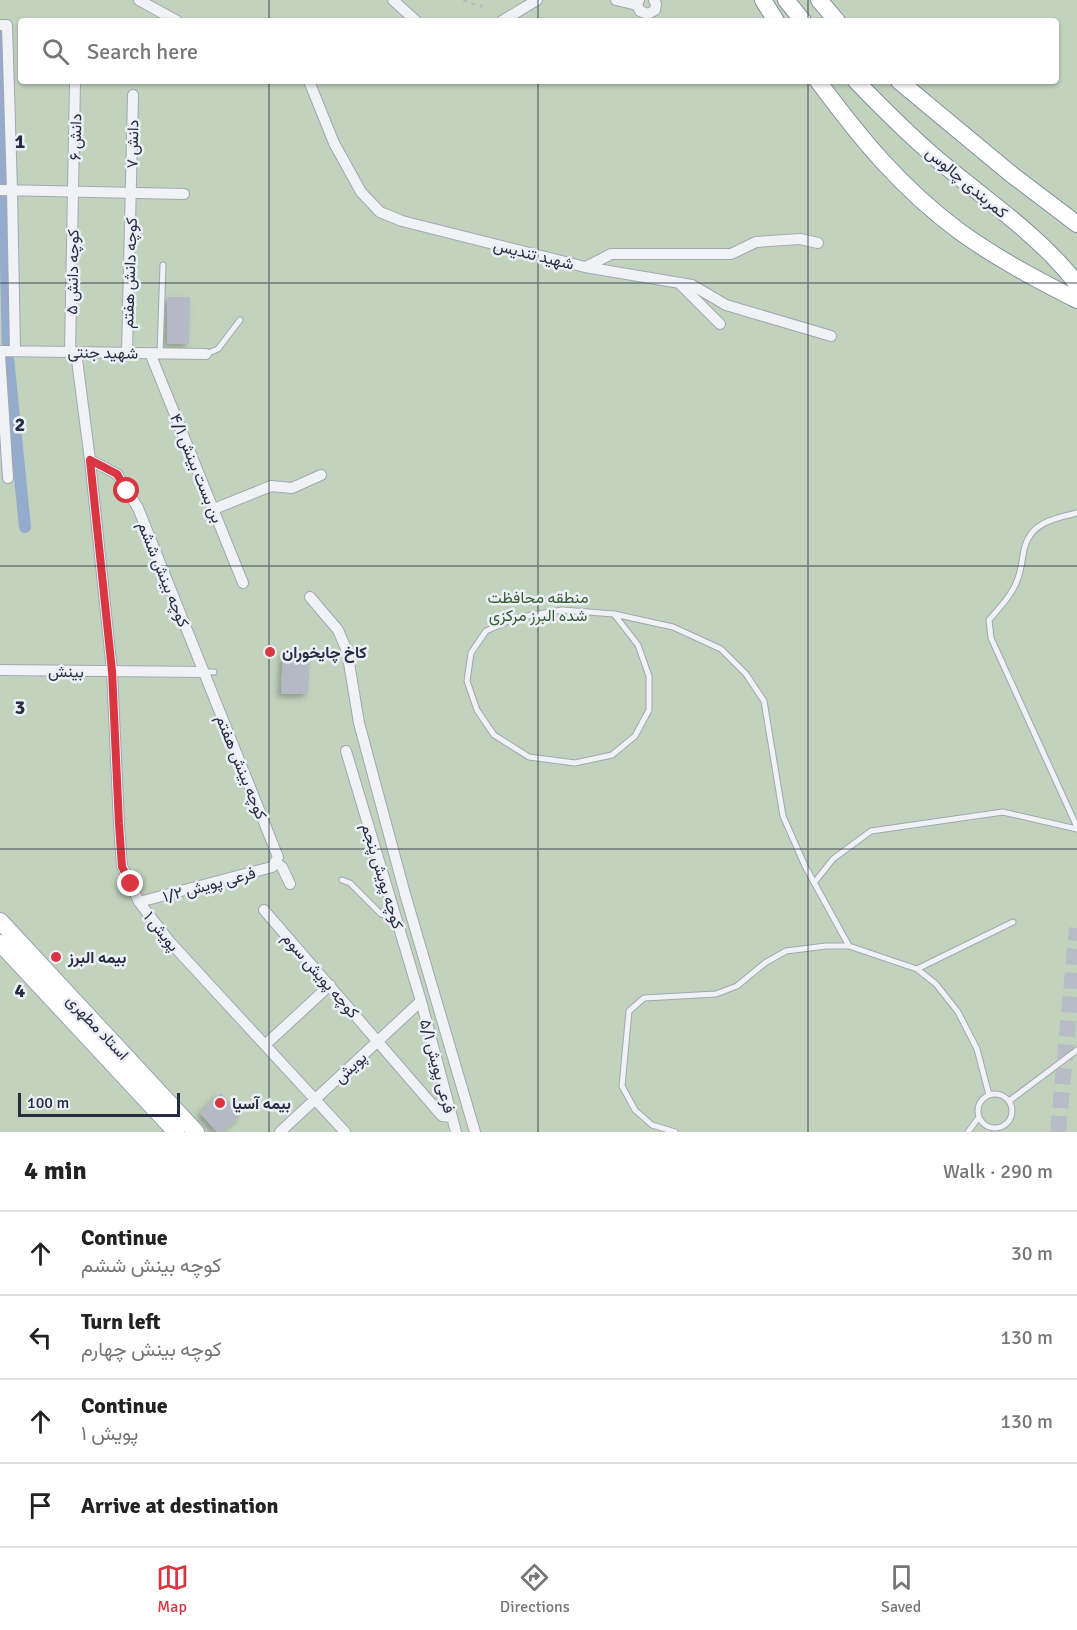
<!DOCTYPE html>
<meta charset="utf-8">
<style>
:root{--surface:#fff;--page:#f6f6f6;--text:#222;--muted:#767676;--line:#e0e0e0;--accent:#d93642}
body{margin:0;font-family:Signika,Vazirmatn,sans-serif;background:var(--page);color:var(--text)}
.scale{position:absolute;left:18px;bottom:15px;width:162px;box-sizing:border-box;padding-left:6px;border:3px solid #252d40;border-top:0;font-size:16px;line-height:21px;white-space:nowrap;color:#252d40;-webkit-text-stroke:4px #eceff6;paint-order:stroke}
.stop{position:absolute;width:18px;height:18px;margin:-14px;border:4px solid #d93642;border-radius:50%;background:#fff}
.stop.end{background:#d93642;border-color:#fff;box-shadow:0 2px 6px #0008}
.list{margin:0;padding:0;list-style:none}
h2{display:flex;justify-content:space-between;align-items:center;height:78px;margin:0;padding:0 24px;font-size:26px}
h2 small{font-size:20px;font-weight:400;color:var(--muted)}
.list li{display:grid;grid-template-columns:39px 1fr auto;gap:18px;align-items:center;box-sizing:border-box;height:84px;padding:0 24px;border-top:2px solid var(--line)}
.list b{display:block;font-size:22px;white-space:nowrap}
.list p{margin:0;font-size:20px;white-space:nowrap;color:var(--muted)}
.list em{font-size:20px;font-style:normal;color:var(--muted)}
.icon{flex:none;width:33px;height:33px;fill:none;stroke:currentColor;stroke-width:2;stroke-linecap:round;stroke-linejoin:round}
.map{position:relative;flex:none;width:1077px;height:1132px;overflow:hidden}
.search{position:absolute;background:var(--surface);box-shadow:0 2px 4px #0004;left:18px;right:18px;top:18px;height:66px;display:flex;align-items:center;gap:15px;box-sizing:border-box;padding:0 21px;border-radius:6px;color:var(--muted);font-size:22px}
.sheet{height:414px;background:var(--surface)}
nav{display:flex;justify-content:space-around;align-items:center;box-sizing:border-box;height:84px;border-top:2px solid var(--line);background:var(--surface);font-size:16px;color:var(--muted)}
nav a{display:grid;justify-items:center;gap:3px}
nav .on{color:var(--accent)}
.map>svg:first-child{display:block}
</style>
<div class="map">
<svg width="1077" height="1132" viewBox="0 0 1077 1132">
<defs>
<filter id="shadow"><feDropShadow dx="-3.5" dy="3.5" stdDeviation="3" flood-color="#0004"/></filter>
</defs>
<rect width="100%" height="100%" fill="#dde0e8"/>
<path fill="#c1d3bd" fill-rule="evenodd" d="M0 0H1077V1132H0ZM21 21H1056V81H21Z"/>
<g fill="none" stroke-linecap="round" stroke-linejoin="round">
<path stroke="#94abcc" stroke-width="12" d="M0 28 1 31 8 357 25 527"/>
</g>
<path fill="#b4b9c5" filter="url(#shadow)" d="M167 297H190L189 344H167Z
M283 652H310L308 694H281Z
M221 1093 241 1115 222 1132H217L200 1113Z"/>
<g fill="none" stroke-linecap="round" stroke-linejoin="round">
<path stroke="#b8bcc6" stroke-width="16" stroke-dasharray="16 8" stroke-linecap="butt" d="M1058 1132 1077 928"/>
<defs>
<path id="service" d="M160 353 163 265
M206 354 218 349 240 320
M1077 513C1056 518 1032 522 1025 546 1022 556 1022 568 1018 578 1013 594 1000 607 989 620L991 638 1077 827
M614 614 638 645 649 676V710L635 736 612 755 575 763 529 757 494 735 477 710 467 681 471 653 486 631 515 618 562 610 614 614 673 627 721 649 746 674 764 701 783 816 805 866 849 946
M204 672H214
M342 880 350 883 381 914 395 920
M814 883 833 859 871 831 1003 812 1077 829
M917 969 1013 922
M978 1111a17 17 0 1 1 34 0a17 17 0 1 1-34 0Z
M1009 1101 1077 1050
M675 1132 652 1125 635 1110 622 1086 629 1011 644 998 716 994 737 986 765 963 786 951 826 946H849L917 969 936 984 958 1012 977 1049 989 1095
M968 1132 979 1117"/>
<path id="minor" d="M139 0 177 21
M393 0 416 21
M616 0 637 5
M639 0 637 5 640 11 648 14 655 10 656 4 654 0
M502 21 537 0
M0 25H7L12 190 15 350
M309 81 334 143 361 192 380 212 402 221 585 267 692 285 726 305 831 336
M0 190 184 194
M586 267 611 254H731L756 242 800 239 818 243
M679 283 720 324
M0 351 206 354
M70 352 75 82
M76 352 90 460 112 671 119 824 122 866 139 902 170 942 345 1132
M127 353 133 95
M150 353 243 583
M0 355 8 478
M90 460 117 474 138 508 278 857 275 862
M214 509 271 486 292 488 321 475
M310 597 338 630 347 651 359 723 405 894 475 1132
M0 670 204 672
M346 751 421 1001 456 1132
M275 862 282 867 290 884
M139 902 272 867 275 862
M264 910 442 1116 452 1117
M265 1045 330 985
M280 1132 421 1001"/>
<path id="primary" d="M0 921 196 1132
M0 943 176 1132"/>
<path id="trunk" d="M763 0 776 21
M786 0 803 21
M819 0 837 21
M818 81C860 138 901 188 959 231 996 258 1036 279 1077 300
M856 81C884 110 912 138 943 164 989 202 1040 236 1077 284
M899 81 1011 174 1077 224"/>
</defs>
<use href="#service" stroke="#a2a7b2" stroke-width="7"/>
<use href="#minor" stroke="#a2a7b2" stroke-width="12"/>
<use href="#primary" stroke="#9ba3b5" stroke-width="18"/>
<use href="#trunk" stroke="#838ca0" stroke-width="18"/>
<path stroke="#b7bbc3" stroke-width="2" stroke-dasharray="4.5 4.5" stroke-linecap="butt" d="M463 0 481 7 484 0"/>
<use href="#service" stroke="#f0f2f6" stroke-width="5"/>
<use href="#minor" stroke="#f0f2f6" stroke-width="10"/>
<use href="#primary" stroke="#fff" stroke-width="16"/>
<use href="#trunk" stroke="#fff" stroke-width="16"/>
</g>
<g fill="none" stroke-linecap="round" stroke-linejoin="round">
<path stroke="#d93642" stroke-width="8" d="M127 491 117 474 90 460 112 671 119 824 122 867 131 884"/>
</g>
<path fill="none" stroke="#252d40" stroke-width="1.5" stroke-opacity="0.55" d="M269 0V21M538 0V21M808 0V21M269 81V1132M538 81V1132M808 81V1132M0 283H1077M0 566H1077M0 849H1077"/>
<g fill="#d93642" stroke="#eceff6" stroke-width="2">
<circle cx="270" cy="652" r="6"/>
<circle cx="56" cy="957" r="6"/>
<circle cx="220" cy="1103" r="6"/>
</g>
<g text-anchor="middle" stroke-width="5" stroke-linejoin="round" paint-order="stroke">
<g font-size="16" fill="#252d40" stroke="#eceff6">
<text transform="translate(75 137) rotate(-89)" y="6">دانش ۶</text>
<text transform="translate(132 144) rotate(-89)" y="6">دانش ۷</text>
<text transform="translate(967 182) rotate(40)" y="6">کمربندی چالوس</text>
<text transform="translate(534 254) rotate(14)" y="6">شهید تندیس</text>
<text transform="translate(72 272) rotate(-89)" y="6">کوچه دانش ۵</text>
<text transform="translate(129 273) rotate(-88)" y="6">کوچه دانش هفتم</text>
<text transform="translate(103 352) rotate(1)" y="6">شهید جنتی</text>
<text transform="translate(197 468) rotate(68)" y="6">بن بست بینش ۴/۱</text>
<text transform="translate(164 574) rotate(68)" y="6">کوچه بینش ششم</text>
<text transform="translate(66 671) rotate(1)" y="6">بینش</text>
<text transform="translate(242 767) rotate(68)" y="6">کوچه بینش هفتم</text>
<text transform="translate(383 876) rotate(73)" y="6">کوچه پویش پنجم</text>
<text transform="translate(209 884) rotate(-15)" y="6">فرعی پویش ۱/۲</text>
<text transform="translate(162 931) rotate(51)" y="6">پویش ۱</text>
<text transform="translate(321 975) rotate(49)" y="6">کوچه پویش سوم</text>
<text transform="translate(98 1027) rotate(47)" y="6">استاد مطهری</text>
<text transform="translate(438 1066) rotate(75)" y="6">فرعی پویش ۵/۱</text>
<text transform="translate(350 1067) rotate(-43)" y="6">پویش</text>
</g>
<g font-size="16" fill="#365d31" stroke="#eceff6">
<text x="538" y="603">منطقه محافظت<tspan x="538" dy="18">شده البرز مرکزی</tspan></text>
</g>
<g font-size="16" font-weight="bold" fill="#252d40" stroke="#eceff6" text-anchor="start">
<text x="282" y="658">کاخ چایخوران</text>
<text x="68" y="963">بیمه البرز</text>
<text x="232" y="1109">بیمه آسیا</text>
</g>
</g>
<g font-size="20" text-anchor="middle" font-weight="bold" fill="#252d40" stroke="#eceff6" stroke-width="5" stroke-linejoin="round" paint-order="stroke">
<text x="20" y="148">1</text>
<text x="20" y="431">2</text>
<text x="20" y="714">3</text>
<text x="20" y="997">4</text>
</g>
</svg>
<div class="scale">100 m</div>
<div class="stop" style="left:127px;top:491px"></div>
<div class="stop end" style="left:131px;top:884px"></div>
<div class="search"><svg class="icon" aria-label="search" viewBox="0 0 24 24"><circle cx="10" cy="10" r="6"/><path d="M15 15l6 6"/></svg>Search here</div>
</div>
<section class="sheet">
<h2>4 min<small>Walk · 290 m</small></h2>
<ul class="list">
<li><svg class="icon" aria-label="ahead" viewBox="0 0 24 24"><path d="M12 20V5M6 11l6-6 6 6"/></svg><div><b>Continue</b><p>کوچه بینش ششم</p></div><em>30 m</em></li>
<li><svg class="icon" aria-label="left" viewBox="0 0 24 24"><path d="M17 20v-9H6M10 6l-5 5 5 5"/></svg><div><b>Turn left</b><p>کوچه بینش چهارم</p></div><em>130 m</em></li>
<li><svg class="icon" aria-label="ahead" viewBox="0 0 24 24"><path d="M12 20V5M6 11l6-6 6 6"/></svg><div><b>Continue</b><p>پویش ۱</p></div><em>130 m</em></li>
<li><svg class="icon" aria-label="arrive" viewBox="0 0 24 24"><path d="M6 21V4h12l-3 4 3 4H6"/></svg><div><b>Arrive at destination</b></div></li>
</ul>
</section>
<nav>
<a class="on"><svg class="icon" aria-label="map" viewBox="0 0 24 24"><path d="M3 6l6-2 6 2 6-2v14l-6 2-6-2-6 2zM9 4v14M15 6v14"/></svg>Map</a>
<a><svg class="icon" aria-label="directions" viewBox="0 0 24 24"><path d="M12 3l9 9-9 9-9-9zM9 14v-3h6M13 9l2 2-2 2"/></svg>Directions</a>
<a><svg class="icon" aria-label="saved" viewBox="0 0 24 24"><path d="M7 4h10v16l-5-4-5 4z"/></svg>Saved</a>
</nav>
